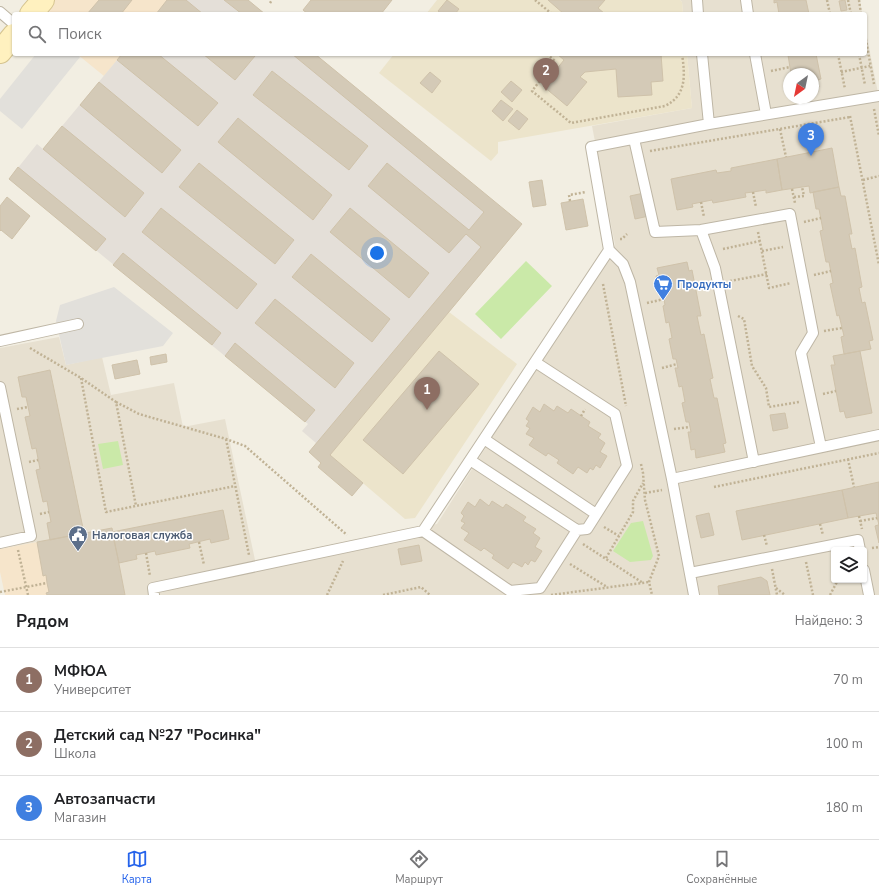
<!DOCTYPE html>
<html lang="ru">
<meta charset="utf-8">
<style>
:root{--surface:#fff;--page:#f6f6f6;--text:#202124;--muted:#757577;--line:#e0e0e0;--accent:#2563eb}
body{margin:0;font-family:"Nunito Sans",sans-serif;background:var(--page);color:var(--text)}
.controls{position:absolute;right:12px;bottom:12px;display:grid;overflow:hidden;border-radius:4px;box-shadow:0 1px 3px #0004}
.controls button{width:36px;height:36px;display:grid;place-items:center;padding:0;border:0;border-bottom:1px solid var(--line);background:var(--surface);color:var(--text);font:20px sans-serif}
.compass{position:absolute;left:783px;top:68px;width:36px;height:36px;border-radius:50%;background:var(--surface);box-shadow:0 1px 3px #0004;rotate:213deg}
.you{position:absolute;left:377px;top:253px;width:14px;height:14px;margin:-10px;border:3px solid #fff;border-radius:50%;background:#1a73e8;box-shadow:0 0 0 6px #1a73e833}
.badge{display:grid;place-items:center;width:26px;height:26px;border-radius:50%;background:var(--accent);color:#fff;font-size:13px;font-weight:700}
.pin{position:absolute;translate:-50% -33px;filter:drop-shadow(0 1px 2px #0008)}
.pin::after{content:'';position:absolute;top:21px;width:14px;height:12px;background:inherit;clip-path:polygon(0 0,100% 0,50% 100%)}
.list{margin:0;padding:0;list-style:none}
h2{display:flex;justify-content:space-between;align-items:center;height:52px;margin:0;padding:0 16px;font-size:17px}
h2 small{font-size:13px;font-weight:400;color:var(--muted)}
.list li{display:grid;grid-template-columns:26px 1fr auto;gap:12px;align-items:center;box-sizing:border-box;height:64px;padding:0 16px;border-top:1px solid var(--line)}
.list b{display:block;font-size:15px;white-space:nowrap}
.list p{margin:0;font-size:13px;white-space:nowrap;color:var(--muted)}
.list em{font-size:13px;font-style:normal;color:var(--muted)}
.icon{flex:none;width:22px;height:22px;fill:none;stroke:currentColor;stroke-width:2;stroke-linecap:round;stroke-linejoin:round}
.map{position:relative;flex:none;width:879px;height:595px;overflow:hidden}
.search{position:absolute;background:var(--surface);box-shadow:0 1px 3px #0004;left:12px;right:12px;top:12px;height:44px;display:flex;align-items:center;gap:10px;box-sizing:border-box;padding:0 14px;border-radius:4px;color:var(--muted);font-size:15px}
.sheet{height:244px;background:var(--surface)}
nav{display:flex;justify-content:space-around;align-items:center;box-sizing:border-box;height:56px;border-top:1px solid var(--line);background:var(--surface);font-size:11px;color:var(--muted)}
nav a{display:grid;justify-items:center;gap:2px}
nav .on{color:var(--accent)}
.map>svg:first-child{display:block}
</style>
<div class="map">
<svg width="879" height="595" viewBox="0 0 879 595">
<rect width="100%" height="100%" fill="#f2eee2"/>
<path fill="#e7e0d0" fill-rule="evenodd" d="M680 0H860L862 14H683L682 2Z
M865 27 879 98V595H125L112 528 0 549V348L59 337 66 365 102 357 111 395 174 383 183 427 225 419 255 560 437 524 615 245 592 126 692 108 687 54H865ZM789 74H813V98H789ZM834 550H864V580H834Z"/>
<path fill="#f6e5cb" d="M55 0H167L156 14H44Z
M77 54H122L104 76Z
M112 528 125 595H5L0 572V549Z"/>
<path fill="#e4dfd8" d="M167 0H248L265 14H156Z
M122 54H315L522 224 330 455 363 483 352 496 321 463 309 452 316 443 302 431 308 424 9 179 37 144 43 149Z"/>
<path fill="#ece4cb" d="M437 0H680L682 2 683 14H426Z
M394 54H687L692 108 498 142V153L491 161 379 73Z
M449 312 517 364 415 518 405 519 330 455Z"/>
<path fill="#cae9a8" d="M526 261 552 286 501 339 475 314Z
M118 441 123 465 103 469 98 444Z
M643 521 653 556 651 560 630 562 613 551 631 523Z"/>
<path fill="#e2e0db" d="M36 54H77L80 57 22 129 0 111V99Z
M114 287 173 333 163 346 66 365 56 321 60 305Z"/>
<path fill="#d4cab7" stroke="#cfc2aa" d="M99 0H132L121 14H87Z
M167 0H186L203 14H156Z
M224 0H248L265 14H242Z
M311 0H392L381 14H308L303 10Z
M447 0 459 9 455 14H442L438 11Z
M548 0H605L598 8 605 14H564Z
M774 0H806L809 14H779L777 2 774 3Z
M845 0 847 10 841 11 839 1Z
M122 54H158L218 103 198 126 117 60Z
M203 54H252L255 56 235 80Z
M292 54H315L522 224 330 455 363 483 352 496 318 467 321 463 309 452 481 247 466 234 449 253 368 186 387 163 469 230 484 212Z
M557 54H661L663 81 651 82 652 95 618 97 616 69 585 72 580 77 587 82 567 106 543 86 564 60Z
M784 54H816L821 79 817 80 819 87 813 88V74H791L788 55H784Z
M272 71 368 146 349 170 253 95Z
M430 72 441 81 432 93 420 83Z
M511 81 522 90 512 102 501 92Z
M99 82 181 150 162 173 80 105Z
M501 100 513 109 503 121 492 111Z
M517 110 528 119 519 130 508 121Z
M238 118 332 195 313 220 218 142Z
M62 126 144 193 125 217 43 149Z
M832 148 839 187 810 193 809 186 782 190 777 159Z
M777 159 782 190 766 193V190L753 192 745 193 746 197 713 203 712 200 692 204 693 207 677 210 671 179 716 170 717 173 731 171V168Z
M199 163 294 240 275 264 179 187Z
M18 167 106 239 96 251 9 179Z
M542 180 546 205 533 207 529 182Z
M839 187 841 196H845L852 234H849L852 249 855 248 862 287 859 288 862 303 865 302 873 340 869 341 871 349 844 354 841 337 844 336 839 315 837 316 830 284 833 283 829 262H826L820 231 823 230 819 209H816L813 192Z
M644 193 649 216 635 219 630 196Z
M7 197 30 216 12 239 1 230 0 231V206Z
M583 199 588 226 566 230 561 203Z
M161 208 257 284 237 309 142 232Z
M350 208 429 273 409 298 330 232Z
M123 253 221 333 212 345 113 265Z
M311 254 390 319 372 342 292 277Z
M687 262 689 271 692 270 701 316H697L701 335 704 334 713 378 710 379 714 398H717L726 443 723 444 725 452 696 458 695 449 691 450 688 432H691L689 422H686L682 403 685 402 682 386 679 387 675 368H678L676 359H673L669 339 672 338 669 322 666 323 663 306 665 305 663 294H660L656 276 659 275 657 268Z
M275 299 354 363 335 388 255 323Z
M235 343 315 410 305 422 225 356Z
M439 351 479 384 403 474 363 440Z
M860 351 872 413 846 418 844 411 840 412 831 365H835L833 356Z
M166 354 167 362 151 365 150 357Z
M137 360 140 374 115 379 112 365Z
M50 370 84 533 50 540 47 523 51 522 49 512 47 501 43 502 36 470 40 469 36 448 32 449 25 417 30 416 26 397H22L18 377Z
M544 404 554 411 557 406 568 413 571 409 590 422 588 426 601 434 598 438 605 443 600 452 607 456 600 468 596 465 593 470 590 468 587 473 578 467 573 474 557 463 559 460 548 453 546 456 529 445 534 438 526 434 530 428 526 426 529 421 526 419 533 407 540 412Z
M785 413 788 428 773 431 770 415Z
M879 482V525L876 513 848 518 842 490Z
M842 490 848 518 742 540 736 511Z
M480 499 489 506 492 501 503 508 506 504 526 517 523 521 536 529 533 533 540 538 535 547 542 551 535 562 531 560 528 565 525 562 522 567 513 562 508 569 492 558 494 555 484 548 481 551 464 540 469 533 461 528 465 523 461 521 464 516 461 513 468 502 475 507Z
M223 510 229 539 211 543 210 539 189 544 190 548 156 555 155 551 146 553 136 555 137 559 119 563 112 532Z
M709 513 714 535 701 538 696 516Z
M878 525H879V543L875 526Z
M112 528 125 595H47L46 593 49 592 47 583 46 575 43 576 37 542Z
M419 545 422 561 401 565 398 549Z
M761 577 767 581 770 595H719L718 586Z"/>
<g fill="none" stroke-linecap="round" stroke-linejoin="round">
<defs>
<path id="lane" d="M697 0 698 14
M746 0 748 14
M0 12 14 24
M702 54 709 124
M755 54 766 114
M634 139 655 232 701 230 790 214 813 333 801 353 821 447
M701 230 715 268 754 462
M609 250 623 264 630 282 672 479 694 595
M0 341 78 324
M0 387 31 536 0 543
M484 439 596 514
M470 460 577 530
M672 479 879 435
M423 531 510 591 540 588 577 530 587 529 627 466 615 414 535 362
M864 570 869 595
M690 573 858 540 860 550
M154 595 153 588 423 531 609 250 591 147 709 124 879 96"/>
<path id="secondary" d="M31 14 43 0
M0 52 14 35"/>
</defs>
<use href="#lane" stroke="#beb6a5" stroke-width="12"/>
<use href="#secondary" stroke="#d5c48f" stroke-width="24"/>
<path stroke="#c0b295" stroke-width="2.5" stroke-dasharray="2 2" stroke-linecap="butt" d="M535 0 552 14
M827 0 830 14
M848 0 851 14
M859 0 861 14
M270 3 272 0
M865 35 874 84
M547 54 555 61 532 91 571 123 665 106C687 95 685 75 682 54
M838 54 845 89
M859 54 865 85
M771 71 790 67
M841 72 870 66
M874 109 879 136
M850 116 879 265
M780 129 786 157
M650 151 850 117
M863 180 879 176
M792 189 795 203
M753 192 756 207
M794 197 804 196 802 187
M570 201 569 195 586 192
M701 202 704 217
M804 222 821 218
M758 232 769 288 791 283
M620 239H622L627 234
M723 249 760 241
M762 251 783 247
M814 275 831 271
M730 281 767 274
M603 284 626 406
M647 303 664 299
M738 316 744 319 752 366 766 388 769 407 799 402
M824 331 842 328
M30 348 81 378 116 402 136 506
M662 368 677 364
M81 378 106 512 235 486
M823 394 836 391
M116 402 139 414 226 439 245 446 347 535
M17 409 28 407
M581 416 585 409
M674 429 689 427
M226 439 249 555
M848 459 854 487
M29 462 38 460
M641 464 643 473 645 500 659 556 649 582 652 595
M714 487 879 453
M645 493 662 490
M40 514 49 512
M859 516 862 529
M860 521 877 518
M820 524 823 535
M604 527 619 536
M764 535 767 546
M199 542 204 565
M583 544 643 583
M872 548 879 547
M18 550 28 595
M146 553 150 576
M606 558 633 512V501L643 483
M806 562 813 595
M570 564 607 587
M772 569 777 595
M776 588 785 595
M0 592 47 583
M327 595 343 561
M383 595 421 587 430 595
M551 595 649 582
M830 595 838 580"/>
<use href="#lane" stroke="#fff" stroke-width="10"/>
<use href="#secondary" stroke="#fff1bf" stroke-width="22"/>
</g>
<defs>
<symbol id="supermarket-pin" viewBox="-11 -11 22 30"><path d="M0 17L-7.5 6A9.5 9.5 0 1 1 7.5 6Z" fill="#3f7fe0" stroke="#fff"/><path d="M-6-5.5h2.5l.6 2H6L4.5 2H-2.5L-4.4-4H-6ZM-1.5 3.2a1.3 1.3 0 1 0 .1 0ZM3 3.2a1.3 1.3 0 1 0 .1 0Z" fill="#fff"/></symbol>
<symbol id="civic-pin" viewBox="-11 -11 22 30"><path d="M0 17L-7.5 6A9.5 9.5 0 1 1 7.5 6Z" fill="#5c6f8a" stroke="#fff"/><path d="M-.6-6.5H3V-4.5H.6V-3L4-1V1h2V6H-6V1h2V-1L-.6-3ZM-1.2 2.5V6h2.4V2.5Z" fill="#fff"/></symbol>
</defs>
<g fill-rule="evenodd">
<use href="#supermarket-pin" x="652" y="273" width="22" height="30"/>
<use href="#civic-pin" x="67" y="524" width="22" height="30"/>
</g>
<g text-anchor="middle" stroke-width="3" stroke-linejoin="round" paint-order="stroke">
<g font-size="11" font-weight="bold" fill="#366cbe" stroke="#fff" text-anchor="start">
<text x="677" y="288">Продукты</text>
</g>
<g font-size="11" font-weight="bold" fill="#4e5e75" stroke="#fff" text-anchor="start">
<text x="92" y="539">Налоговая служба</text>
</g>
</g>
</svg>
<div class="controls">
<button><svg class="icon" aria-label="layers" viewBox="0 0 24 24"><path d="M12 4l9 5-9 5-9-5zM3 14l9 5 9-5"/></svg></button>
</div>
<svg class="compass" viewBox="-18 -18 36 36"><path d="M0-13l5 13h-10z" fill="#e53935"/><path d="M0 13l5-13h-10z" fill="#757577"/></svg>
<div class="you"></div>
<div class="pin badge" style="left:427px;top:410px;background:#8d6e63">1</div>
<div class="pin badge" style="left:546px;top:91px;background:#8d6e63">2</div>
<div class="pin badge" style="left:811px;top:156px;background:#3f7fe0">3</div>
<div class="search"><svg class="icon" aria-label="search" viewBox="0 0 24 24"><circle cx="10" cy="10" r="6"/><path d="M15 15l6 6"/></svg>Поиск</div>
</div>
<section class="sheet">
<h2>Рядом<small>Найдено: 3</small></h2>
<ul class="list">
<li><span class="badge" style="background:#8d6e63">1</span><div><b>МФЮА</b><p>Университет</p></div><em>70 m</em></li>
<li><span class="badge" style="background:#8d6e63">2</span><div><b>Детский сад №27 &quot;Росинка&quot;</b><p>Школа</p></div><em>100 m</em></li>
<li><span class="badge" style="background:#3f7fe0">3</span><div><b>Автозапчасти</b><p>Магазин</p></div><em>180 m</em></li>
</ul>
</section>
<nav>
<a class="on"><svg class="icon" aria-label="map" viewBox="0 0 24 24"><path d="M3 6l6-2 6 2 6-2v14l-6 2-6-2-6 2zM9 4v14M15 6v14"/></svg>Карта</a>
<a><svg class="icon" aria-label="directions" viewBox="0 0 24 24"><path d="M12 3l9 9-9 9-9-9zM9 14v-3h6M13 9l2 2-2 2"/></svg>Маршрут</a>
<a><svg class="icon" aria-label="saved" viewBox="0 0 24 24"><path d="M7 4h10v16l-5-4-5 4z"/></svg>Сохранённые</a>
</nav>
